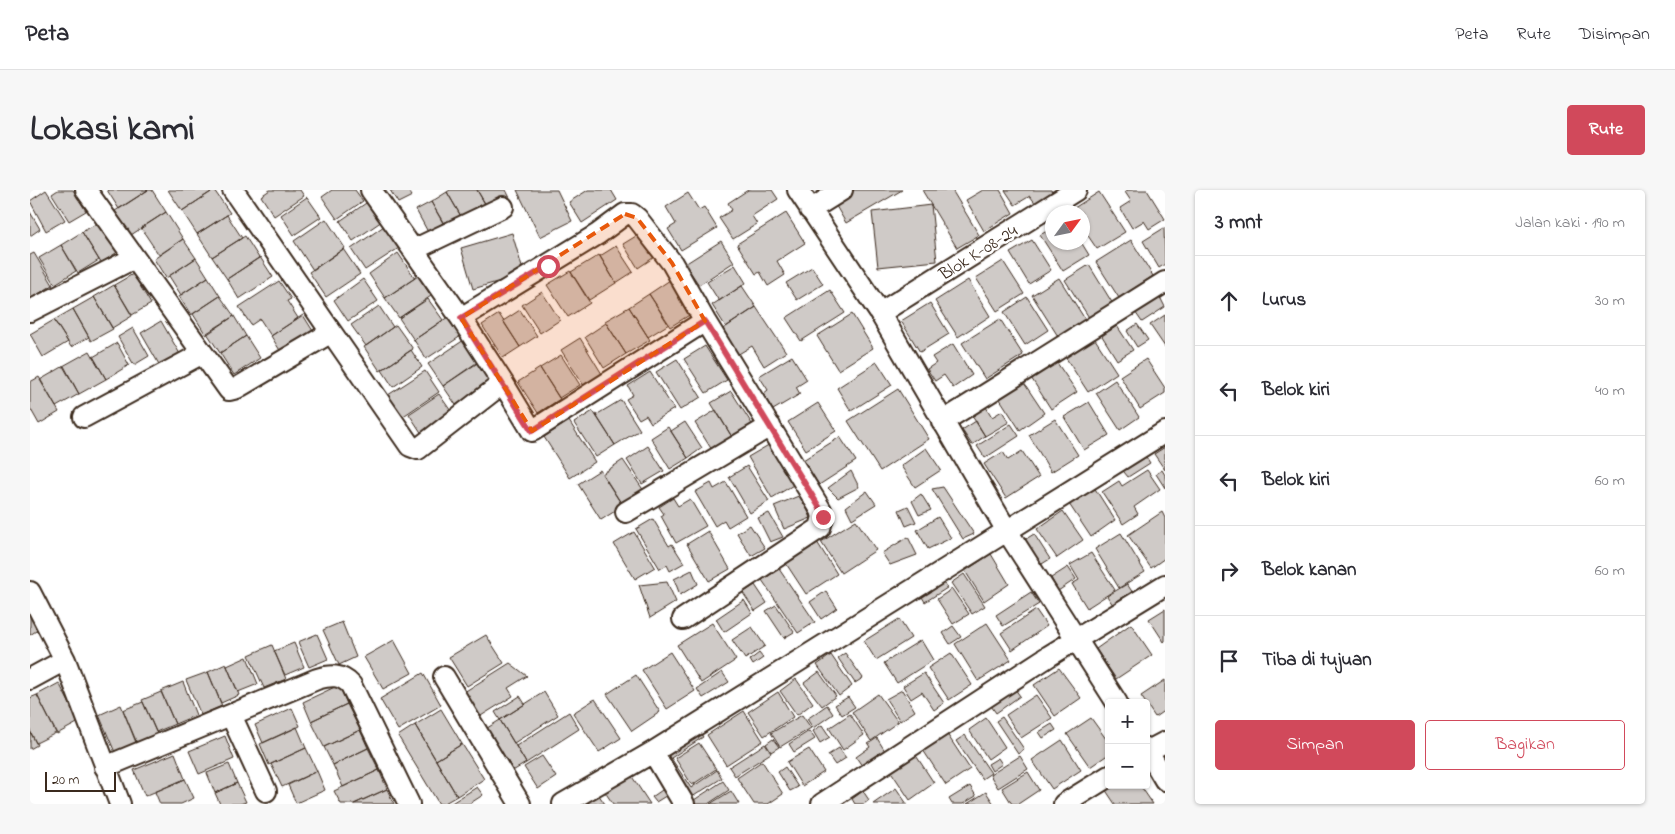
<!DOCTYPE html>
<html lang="id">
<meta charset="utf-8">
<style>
:root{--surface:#fff;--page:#f7f7f7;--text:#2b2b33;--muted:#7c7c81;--line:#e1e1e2;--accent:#d1495b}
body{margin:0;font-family:"Indie Flower",sans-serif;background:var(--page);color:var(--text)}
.controls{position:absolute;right:15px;bottom:15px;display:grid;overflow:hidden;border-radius:5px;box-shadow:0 1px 4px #0004}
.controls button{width:45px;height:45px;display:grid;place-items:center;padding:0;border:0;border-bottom:1px solid var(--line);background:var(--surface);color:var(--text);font:25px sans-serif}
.compass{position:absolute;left:1015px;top:15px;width:45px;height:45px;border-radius:50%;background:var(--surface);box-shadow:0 1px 4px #0004;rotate:57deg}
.scale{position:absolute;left:15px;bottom:12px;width:71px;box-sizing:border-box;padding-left:5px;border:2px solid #3b2a1e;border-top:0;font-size:14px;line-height:18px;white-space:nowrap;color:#3b2a1e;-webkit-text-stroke:4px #fff;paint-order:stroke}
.stop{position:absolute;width:15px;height:15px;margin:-11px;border:4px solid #d1495b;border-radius:50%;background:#fff}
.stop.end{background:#d1495b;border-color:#fff;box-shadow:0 1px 5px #0008}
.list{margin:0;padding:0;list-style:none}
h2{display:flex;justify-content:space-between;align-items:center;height:65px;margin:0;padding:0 20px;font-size:21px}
h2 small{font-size:16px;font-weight:400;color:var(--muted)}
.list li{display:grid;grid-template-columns:32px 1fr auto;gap:15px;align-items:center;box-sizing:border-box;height:90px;padding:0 20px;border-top:1px solid var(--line)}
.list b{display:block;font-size:19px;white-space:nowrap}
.list em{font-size:16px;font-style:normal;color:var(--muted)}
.actions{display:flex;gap:10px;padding:15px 20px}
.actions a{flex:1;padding:11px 0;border:1px solid var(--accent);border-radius:5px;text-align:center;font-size:18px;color:var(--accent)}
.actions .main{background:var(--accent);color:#fff}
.icon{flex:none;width:28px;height:28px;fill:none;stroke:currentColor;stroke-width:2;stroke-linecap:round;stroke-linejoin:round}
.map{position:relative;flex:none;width:1135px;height:614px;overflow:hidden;border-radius:5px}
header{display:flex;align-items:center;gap:30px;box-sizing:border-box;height:70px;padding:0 25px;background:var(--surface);border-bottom:1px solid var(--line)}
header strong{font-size:24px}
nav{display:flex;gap:28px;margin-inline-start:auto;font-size:18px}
.intro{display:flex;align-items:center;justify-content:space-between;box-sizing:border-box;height:120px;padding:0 30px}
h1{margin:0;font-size:35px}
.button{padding:12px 22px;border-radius:5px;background:var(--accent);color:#fff;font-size:18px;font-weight:700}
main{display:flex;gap:30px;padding:0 30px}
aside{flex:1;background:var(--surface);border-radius:5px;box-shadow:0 1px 4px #0004}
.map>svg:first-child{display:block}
</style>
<header>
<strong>Peta</strong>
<nav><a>Peta</a><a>Rute</a><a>Disimpan</a></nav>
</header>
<div class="intro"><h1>Lokasi kami</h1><a class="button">Rute</a></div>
<main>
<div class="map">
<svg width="1135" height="614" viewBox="0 0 1135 614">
<rect width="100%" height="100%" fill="#fff"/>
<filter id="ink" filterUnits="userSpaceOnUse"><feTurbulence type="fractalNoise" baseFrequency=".02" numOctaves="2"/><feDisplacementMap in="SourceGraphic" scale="10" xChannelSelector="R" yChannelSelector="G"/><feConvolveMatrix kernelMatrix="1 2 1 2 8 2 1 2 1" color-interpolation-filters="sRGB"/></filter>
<g filter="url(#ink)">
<path fill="#cfcac7" stroke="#3b2a1e" d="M16 0 35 30 16 41 0 11Z
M28 0H43L56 21 39 31 22 4Z
M77 0H118L89 19Z
M118 0H122L136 22 101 45 85 21Z
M138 0H184L152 21Z
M184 0 200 23 167 44 152 21Z
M240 0H270L274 6 244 26 231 6Z
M302 0H325L333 11 307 29 292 7Z
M360 0H378L382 6 368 13Z
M420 0H447L455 14 432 28 417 2Z
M447 0H476L480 8 459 20Z
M487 0H527L542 31 510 47Z
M558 0H581L587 10 552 33 539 12Z
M718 0H742L748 9 722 26 727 34 703 49 689 28 702 20 698 13Z
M820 0H872L816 33 803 11Z
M892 0H922L949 45 927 58Z
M953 0H970L983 23 954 41 936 10Z
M975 0H1021L1023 4 1006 14 1000 6 985 15Z
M1098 0H1117L1135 29 1119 39 1114 31 1102 38 1090 18 1101 11 1095 2Z
M417 2 432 28 416 37 401 12Z
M1069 2 1095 42 1067 59 1052 37V22H1043L1041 20Z
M658 3 669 20 674 17 687 38 651 60 638 39 646 34 636 17Z
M277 7 291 27 264 45 251 25Z
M339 11 352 31 323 51 310 31Z
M401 12 413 33 398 42 386 20Z
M901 15 907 71 848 77 842 22Z
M0 22 10 39 0 46Z
M136 22 153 49 129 65 111 38Z
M756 23 775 53 747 71 755 85 738 96 730 82 726 84 707 54Z
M197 25 212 48 182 67 167 44Z
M296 29 315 58 283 80 264 51Z
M71 31 89 61 71 73 52 42Z
M354 36 369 58 335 80 321 59Z
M1022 38V52H1051L1059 65 1033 81 1010 45Z
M1134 38 1135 74 1129 78 1113 51Z
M52 42 69 70 48 83 31 55Z
M482 43 494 84 443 99 431 58Z
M611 43 626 66 608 78 593 54Z
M215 46 229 68 197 89 182 67Z
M153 49 166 68 136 88 124 69Z
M1002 50 1021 80 999 94 980 63Z
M1101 50 1123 86 1089 108 1066 72Z
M691 51 704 72 669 95 655 74Z
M31 55 46 81 25 94 9 68Z
M586 56 603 82 586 93 570 66Z
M313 59 330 84 296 107 279 82Z
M4 63 23 95 0 109V65Z
M368 63 385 88 355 108 339 84Z
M569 65 586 93 559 110 541 82Z
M230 67 243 87 209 109 197 89Z
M166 68 178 87 151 105 139 86Z
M973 71 994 104 967 121 946 88Z
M705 75 716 93 689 111 677 92Z
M1059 75 1083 114 1060 129 1035 90Z
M782 77 793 94 767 110 756 93Z
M540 81 560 113 538 127 517 95Z
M103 84 121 114 102 125 84 95Z
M388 86 401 106 369 128 355 108Z
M178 87 190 106 161 125 149 106Z
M1029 88 1058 134 1031 151 1002 105Z
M333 89 348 111 318 131 304 110Z
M640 90 661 124 640 137 619 104Z
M938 90 960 126 928 147 905 111Z
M249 91 261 109 257 111 268 128 241 146 230 129 221 135 209 117Z
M84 95 102 126 82 138 64 107Z
M712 96 726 117 696 137 682 115Z
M800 100 815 123 771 151 756 128Z
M512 102 530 130 510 143 492 115Z
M1128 103 1135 117 1112 132 1103 119Z
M619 104 639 134 618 147 599 117Z
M190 106 204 126 176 145 163 124Z
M64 107 83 139 61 151 43 119Z
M997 107 1018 140 995 155 974 122Z
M398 109 413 130 384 150 369 128Z
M900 113 919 144 890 162 871 131Z
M349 116 363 137 336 156 321 135Z
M599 117 620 150 596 164 575 131Z
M726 117 756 162 734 176 722 156 707 165 691 140Z
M43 119 59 147 41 157 24 130Z
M490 120 507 146 490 157 473 131Z
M469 124 490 157 473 168 452 135Z
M822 124 843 158 808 180 787 146Z
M273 125 283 141 251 162 241 146Z
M1135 125V157L1120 135Z
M204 126 216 146 190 163 177 143Z
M418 127 431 146 396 169 384 150Z
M970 129 993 165 955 189 932 153Z
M24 130 38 152 13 167 0 144Z
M131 131 150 164 130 176 111 143Z
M576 133 596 164 574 178 555 147Z
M1107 134 1118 150 1107 157 1097 141Z
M366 135 383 159 350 181 334 157Z
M1087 136 1103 160 1087 170 1072 146Z
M103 138 119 166 104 175 88 147Z
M216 146 230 168 204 185 190 163Z
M1063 146 1087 183 1058 202 1034 165Z
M550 148 572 184 554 196 531 160Z
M434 150 449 172 413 196 398 174Z
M87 153 99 175 76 189 63 167Z
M923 154 942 185 923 198 914 185 905 191 897 179 906 173 902 167Z
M675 156 697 190 676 203 654 169Z
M381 160 392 177 363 197 352 180Z
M60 161 76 189 49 204 33 176Z
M531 165 550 195 529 208 510 178Z
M762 166 777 190 766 197 770 204 743 220 733 204 738 200 729 186Z
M1023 167 1047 202 1021 219 998 183Z
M647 169 671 207 650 220 626 182Z
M1116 169 1135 198V203L1110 219 1090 186Z
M449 171 462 191 426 215 413 196Z
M847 172 862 195 821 221 807 198Z
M34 176 49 204 26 217 10 190Z
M510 178 530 209 508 223 488 192Z
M395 181 409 202 369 229 355 207Z
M620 182 644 219 621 233 616 225 609 229 596 209 603 205 598 196Z
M9 187 29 222 9 234 0 218V192Z
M990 187 1014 223 990 240 966 203Z
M1085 190 1109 227 1090 240 1066 203Z
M868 199 899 249 850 281 818 231Z
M701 201 722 234 702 247 681 213Z
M409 204 425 227 394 247 379 224Z
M591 210 610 240 585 255 566 225Z
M1059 212 1079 245 1054 260 1034 227Z
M788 213 806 241 776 260 758 232Z
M956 217 962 227 972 221 979 232 955 246 942 226Z
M686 220 702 247 682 260 665 233Z
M563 221 585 255 566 267 544 233Z
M1025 229 1048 265 1021 282 999 245Z
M539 231 565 272 540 288 514 247Z
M946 231 955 246 942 255 932 240Z
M655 232 672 258 658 268 641 241Z
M981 234 989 246 955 268 947 256Z
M638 237 658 268 640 279 621 248Z
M810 247 826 271 789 295 773 270Z
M742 253 765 294 742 308 718 267Z
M618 256 634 281 612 294 597 270Z
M1135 257V280L1124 264Z
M896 258 911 280 885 297 871 276Z
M992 261 1009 287 976 308 954 274 973 262 978 270Z
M1113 262 1120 273 1098 287 1090 277Z
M593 270 614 301 592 315 572 284Z
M717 276 739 311 720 323 699 287Z
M570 280 593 316 571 330 548 294Z
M1117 280 1130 299 1104 317 1108 324 1093 334 1072 302 1089 291 1092 296Z
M1132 280 1135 285V298L1126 284Z
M821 281 829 297 808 308 798 298Z
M696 292 716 326 698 337 694 330 685 336 665 302 681 293 684 299Z
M1062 294 1085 330 1061 347 1037 311Z
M913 297 944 344 933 349 902 299Z
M837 301 846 314 822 329 816 317Z
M891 304 901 320 889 325 882 311Z
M771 305 781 328 754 339 744 316Z
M643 308 648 316 660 309 676 336 646 353 631 326 634 324 629 317Z
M878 316 886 332 876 336 869 320Z
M1033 321 1053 350 1027 368 1007 339Z
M1132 322 1135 328V368L1121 378 1098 345Z
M739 323 753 347 740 352 728 328Z
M908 327 921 348 898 359 887 340Z
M623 329 639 356 642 354 654 373 640 381 637 375 630 379 606 339Z
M826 330 846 360 811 383 791 352Z
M720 335 735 358 721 366 707 343Z
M678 341 700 379 679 391 657 354Z
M604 342 625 377 605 389 584 354Z
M1091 343 1115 382 1089 398 1065 359Z
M1004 344 1020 369 1007 377 991 352Z
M878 347 887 365 860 375 852 363Z
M787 352 807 384 776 404 755 372Z
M1061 363 1085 400 1057 418 1042 394 1049 390 1040 375Z
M961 364 979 394 954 411 935 381Z
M1038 377 1046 389 1028 401 1021 388Z
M749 379 785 432 768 443 732 390Z
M662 380 668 394 650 405 644 389Z
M934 384 955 416 942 424 921 393Z
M911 389 917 398 895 412 889 402Z
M637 392 646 412 620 428 609 395Z
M1097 394 1103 403 1083 415 1077 406Z
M725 395 737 413 725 421 713 403Z
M922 399 939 424 923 434 907 409Z
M796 401 807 418 791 429 780 412Z
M1001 402 1009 414 973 436 966 425Z
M714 410 722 423 694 442 686 429Z
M746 415 764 442 754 448 736 421Z
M1135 419V451L1134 452 1119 429Z
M1006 420 1017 436 982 460 971 443Z
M0 424 9 439 0 445Z
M869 429 881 448 846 470 834 451Z
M312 432 326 467 309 475 293 440Z
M682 433 706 470 671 493 647 455Z
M957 433 981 470 948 491 925 454Z
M1101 434 1122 465 1086 489 1066 459Z
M923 436 931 447 920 454 913 443Z
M722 437 735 456 715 469 702 450Z
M287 444 298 469 279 477 268 452Z
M456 445 474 473 437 496 419 467Z
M364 450 382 483 353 499 334 467Z
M891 450 903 470 867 493 854 473Z
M264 453 274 477 255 485 244 461Z
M242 455 256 489 234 498 219 465Z
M640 462 665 501 637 519 612 480Z
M729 463 733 468 723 475 720 470Z
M815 463 833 488 825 493 808 468Z
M921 463 942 495 919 510 898 478Z
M801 465 822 496 809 506 787 475Z
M217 467 228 494 208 502 197 476Z
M480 473 497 486 478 498 483 506 446 529 431 504Z
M196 474 209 505 191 513 178 482Z
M1029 478 1051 508 1025 526 1004 495Z
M178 482 192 516 171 525 156 490Z
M692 482 699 492 673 508 667 499Z
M789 482 806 506 792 516 774 493Z
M393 483 411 515 368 540 350 509Z
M894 483 914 513 904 520 892 502 881 509 873 496Z
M606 485 630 522 602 541 577 504Z
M766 489 783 513 767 525 750 501Z
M1135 490V520L1125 527 1111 506Z
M153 492 166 525 145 534 131 501Z
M29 493 49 532 27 544 7 505Z
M309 495 317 514 281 531 273 512Z
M983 496 990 506 966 523 959 513Z
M872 500 885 521 870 531 856 509Z
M131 502 145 534 126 542 112 510Z
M514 502 528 525 484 553 470 530Z
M748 502 763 527 734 546 718 522Z
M848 504 868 532 841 551 822 522Z
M7 505 26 543 6 553 0 541V508Z
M1006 505 1022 528 991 548 976 525Z
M490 506 495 514 470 530 465 522Z
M818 507 825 517 812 525 805 515Z
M565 509 591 548 569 562 543 523Z
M113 512 128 546 107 555 93 520Z
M317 514 330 540 294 557 281 531Z
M91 515 109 558 87 567 69 525Z
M797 515 803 524 783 538 777 529Z
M262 518 270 536 233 553 225 535Z
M411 519 432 554 406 570 385 535Z
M714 521 733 551 696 575 677 545Z
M539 522 549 539 496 573 486 556Z
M820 524 834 545 813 560 799 538Z
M772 525 781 538 750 557 741 543Z
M972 527 994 559 988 564 966 531Z
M956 528 975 557 958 569 939 540Z
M1061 528 1079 553V564L1060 577 1037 544Z
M470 530 496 573 481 582 454 540Z
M1022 534 1026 540 1013 548 1009 542Z
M385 535 427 606 413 614H409L368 546Z
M792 535 800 547 790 553 783 541Z
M267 537 276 558 239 575 230 554Z
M668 539 673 547 641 568 661 598 687 580 692 588 659 609 630 564Z
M330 540 338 558 303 575 294 557Z
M0 541 7 555 0 559Z
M779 541 785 549 764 562 759 554Z
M917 544 940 579 916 595 893 560Z
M935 545 961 583 952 589 926 551Z
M195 546 204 569 169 584 159 561Z
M847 548 855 561 832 576 826 567 840 557 838 554Z
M743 549 749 557 741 562 736 554Z
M1032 550 1051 580 1022 599 1002 570Z
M669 553 686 579 662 595 645 568Z
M432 554 454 589 427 606 406 570Z
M735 554 741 563 705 586 699 577Z
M276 558 287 581 252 597 241 574Z
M338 558 349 580 313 597 303 575Z
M809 558 816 568 805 575 798 565Z
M779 559 794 582 772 596 757 572Z
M883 561 904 593 880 610 858 577Z
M145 563 155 589 115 606 104 580Z
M512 566 526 587 508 599 494 577Z
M990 566 998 579 968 598 960 585Z
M968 568 972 574 962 581 958 574Z
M732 571 753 604 738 614H724L707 588Z
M199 574 207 593 185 603 177 583Z
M755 577 768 597 760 601 748 582Z
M349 580 357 599 324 614H311L304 601Z
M287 581 295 600 266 613 258 595Z
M599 582 620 614H583L573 599Z
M998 582 1009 600 988 614H982L972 598Z
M155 589 164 608 151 614H130L125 602Z
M693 591 699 600 678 614H662L661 612Z
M207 593 216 612 210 614H190L185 603Z
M1081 595H1110L1123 614H1085L1075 599Z
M940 596 946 606 933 614H922L919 609Z
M447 597 453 605 439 614H420Z
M635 598 639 604 626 612 622 607Z
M866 598 877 614H843Z
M357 599 364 614H324Z
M566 601 575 614H546Z
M701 601 709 614H680Z
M833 601 839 610 834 614H825L822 609Z
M956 602 964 614H937Z"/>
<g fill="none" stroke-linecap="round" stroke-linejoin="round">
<defs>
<path id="minor" d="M56 0 199 200 207 198 300 143
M203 0 380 256 388 259 473 193 431 128 341 0
M768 0 850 123 977 341 1087 513
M780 20 812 0
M383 60 473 17
M0 121 104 68
M850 123 1046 0
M431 128 568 44 595 24H602L607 28 642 73 675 131 791 320 793 327 790 338 653 429
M473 193 502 241 675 131
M54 227 171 164
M912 232 1135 92
M596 322 740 236
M0 402 35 470 90 614
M414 487 490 614
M0 489 35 470
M201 525 236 601
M1116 558 1135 590
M623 562 654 614
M1116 562 1135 552
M75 577 287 489C301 485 311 484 321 495L379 614
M533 614 623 562 1135 242
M792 614 1019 466 1135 395
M1034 614 1079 586"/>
</defs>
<use href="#minor" stroke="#3b2a1e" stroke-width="24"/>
<use href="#minor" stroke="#fff" stroke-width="20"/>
</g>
</g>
<g fill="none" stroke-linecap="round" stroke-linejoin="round" filter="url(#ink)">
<path stroke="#d1495b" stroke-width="6" d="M518 76 431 128 502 241 675 131 791 320 793 327"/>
</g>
<path fill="#e8590c" fill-opacity="0.2" stroke="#e8590c" stroke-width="4" stroke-dasharray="10 6" stroke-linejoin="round" d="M595 24 607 28 642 73 675 131 502 241 431 128Z"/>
<g text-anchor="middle" stroke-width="5" stroke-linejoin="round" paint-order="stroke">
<g font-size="18" fill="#3b2a1e" stroke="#fff">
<text transform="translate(948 62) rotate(-32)" y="6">Blok K-08-24</text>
</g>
</g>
</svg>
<div class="controls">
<button>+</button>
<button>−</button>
</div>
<svg class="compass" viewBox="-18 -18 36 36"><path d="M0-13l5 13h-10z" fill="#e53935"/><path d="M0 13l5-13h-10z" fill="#7c7c81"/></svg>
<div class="scale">20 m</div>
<div class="stop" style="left:518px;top:76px"></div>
<div class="stop end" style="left:793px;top:327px"></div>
</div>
<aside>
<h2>3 mnt<small>Jalan kaki · 190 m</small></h2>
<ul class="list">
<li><svg class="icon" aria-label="ahead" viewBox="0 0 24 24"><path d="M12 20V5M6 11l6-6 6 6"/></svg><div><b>Lurus</b></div><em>30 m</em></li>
<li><svg class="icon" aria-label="left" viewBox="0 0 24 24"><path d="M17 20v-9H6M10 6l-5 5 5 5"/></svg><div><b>Belok kiri</b></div><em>40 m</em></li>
<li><svg class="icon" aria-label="left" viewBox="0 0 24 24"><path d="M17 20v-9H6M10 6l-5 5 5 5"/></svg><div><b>Belok kiri</b></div><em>60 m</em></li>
<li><svg class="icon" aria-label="right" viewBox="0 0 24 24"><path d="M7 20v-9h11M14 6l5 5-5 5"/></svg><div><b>Belok kanan</b></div><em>60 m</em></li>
<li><svg class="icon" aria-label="arrive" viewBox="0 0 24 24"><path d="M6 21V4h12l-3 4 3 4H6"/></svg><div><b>Tiba di tujuan</b></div></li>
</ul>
<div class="actions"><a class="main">Simpan</a><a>Bagikan</a></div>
</aside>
</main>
